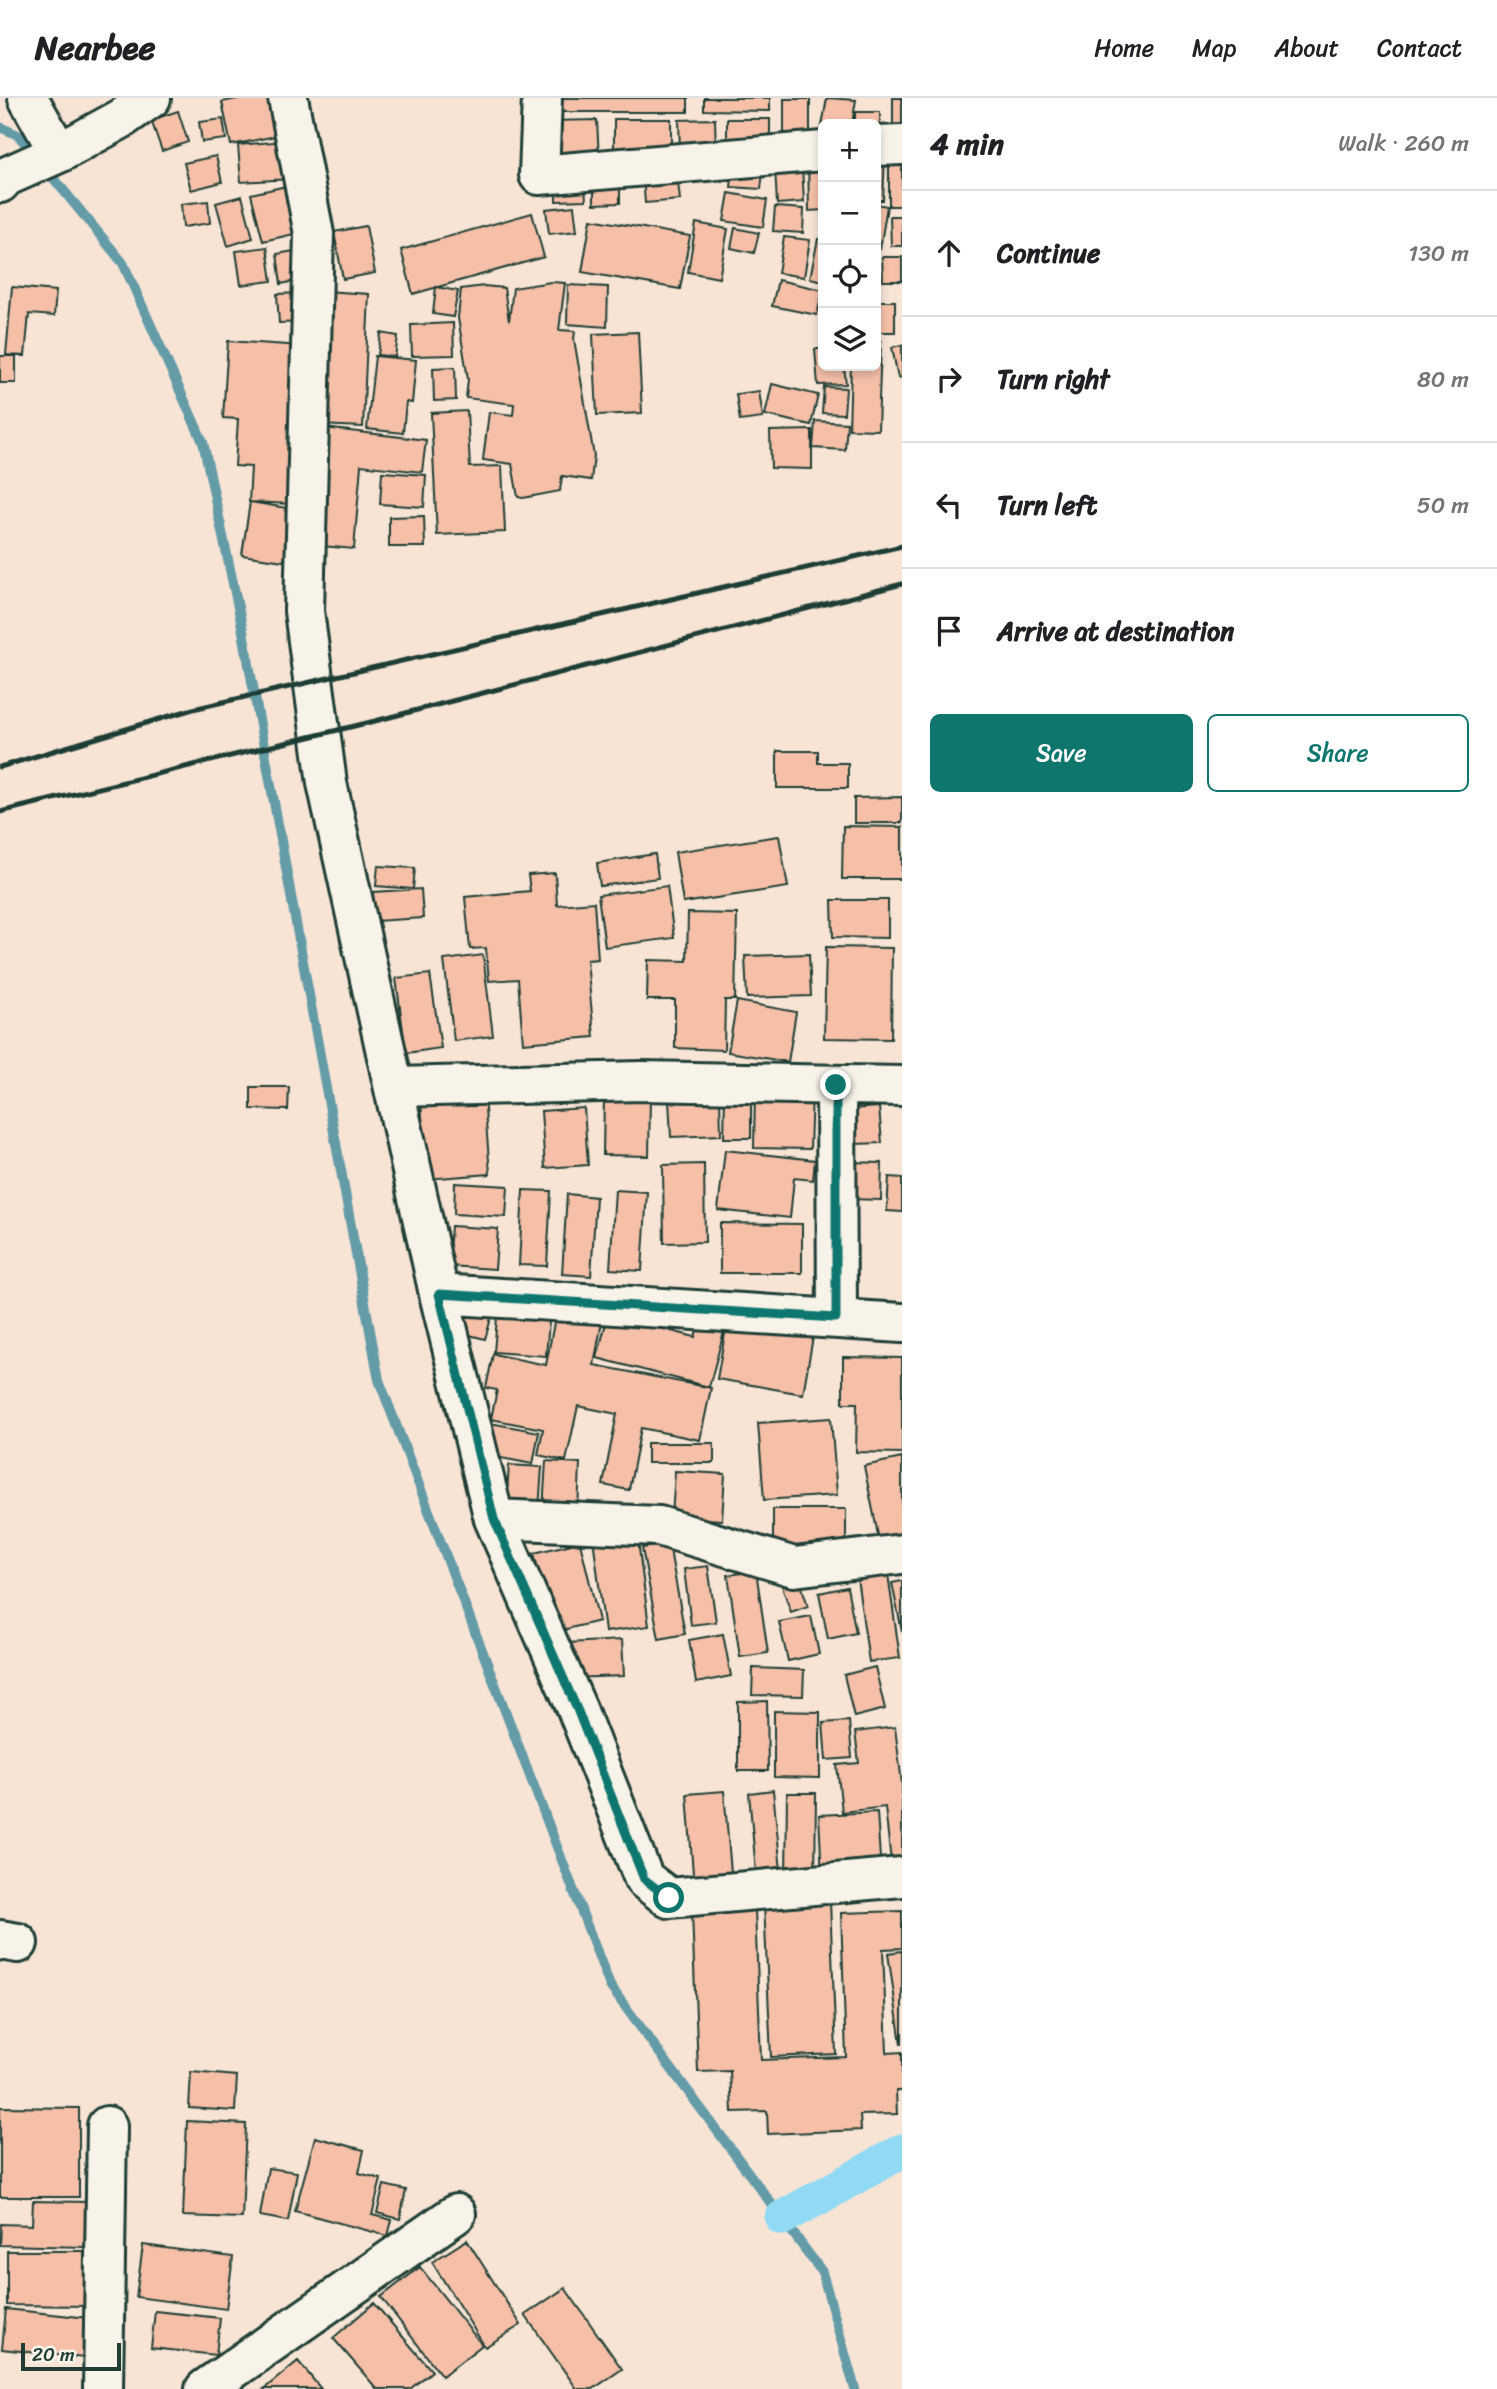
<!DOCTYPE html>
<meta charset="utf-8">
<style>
:root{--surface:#fff;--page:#f6f6f6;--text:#202124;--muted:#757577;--line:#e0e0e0;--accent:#0f766e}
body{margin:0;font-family:Sriracha,sans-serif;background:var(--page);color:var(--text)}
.controls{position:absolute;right:21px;top:21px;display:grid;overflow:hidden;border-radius:10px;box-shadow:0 4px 10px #0003}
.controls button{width:63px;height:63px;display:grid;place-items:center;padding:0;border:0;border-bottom:2px solid var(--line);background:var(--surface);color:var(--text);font:35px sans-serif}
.scale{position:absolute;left:21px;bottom:18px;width:100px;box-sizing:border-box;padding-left:7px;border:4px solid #1f3d34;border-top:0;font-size:19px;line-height:24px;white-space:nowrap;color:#1f3d34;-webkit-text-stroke:5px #f7f3e8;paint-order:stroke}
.stop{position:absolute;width:21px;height:21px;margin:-16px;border:5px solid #0f766e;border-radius:50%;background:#fff}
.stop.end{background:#0f766e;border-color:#fff;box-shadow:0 2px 7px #0008}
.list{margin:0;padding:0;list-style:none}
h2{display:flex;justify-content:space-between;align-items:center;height:91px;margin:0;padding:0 28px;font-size:30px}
h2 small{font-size:23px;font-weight:400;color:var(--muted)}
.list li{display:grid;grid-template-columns:46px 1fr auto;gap:21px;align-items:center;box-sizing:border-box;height:126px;padding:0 28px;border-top:2px solid var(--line)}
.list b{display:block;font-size:26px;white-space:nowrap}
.list em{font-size:23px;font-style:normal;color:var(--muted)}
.actions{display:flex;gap:14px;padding:21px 28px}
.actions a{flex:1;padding:16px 0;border:2px solid var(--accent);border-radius:10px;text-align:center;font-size:24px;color:var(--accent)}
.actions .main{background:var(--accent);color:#fff}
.icon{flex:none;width:38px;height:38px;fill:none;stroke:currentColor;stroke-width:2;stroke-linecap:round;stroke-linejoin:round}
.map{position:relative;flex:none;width:902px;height:2291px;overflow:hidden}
header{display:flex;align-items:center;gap:42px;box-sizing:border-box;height:98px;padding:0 35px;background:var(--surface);border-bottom:2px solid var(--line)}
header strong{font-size:33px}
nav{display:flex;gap:38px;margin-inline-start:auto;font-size:24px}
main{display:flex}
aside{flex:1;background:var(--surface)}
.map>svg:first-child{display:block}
</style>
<header>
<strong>Nearbee</strong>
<nav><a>Home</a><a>Map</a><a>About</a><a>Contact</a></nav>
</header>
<main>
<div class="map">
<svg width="902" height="2291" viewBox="0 0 902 2291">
<rect width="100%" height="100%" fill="#f7e4d5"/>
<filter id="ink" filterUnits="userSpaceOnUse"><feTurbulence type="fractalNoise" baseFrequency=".0143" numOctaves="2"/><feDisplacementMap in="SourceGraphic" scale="14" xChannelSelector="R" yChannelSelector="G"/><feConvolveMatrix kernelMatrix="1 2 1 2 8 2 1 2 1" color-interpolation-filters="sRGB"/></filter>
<g filter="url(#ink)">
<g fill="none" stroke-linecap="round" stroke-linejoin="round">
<path stroke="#649ba7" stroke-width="10" d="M0 29 18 37 34 56
M46 71 123 165 203 344 242 528 379 1282 610 1888 822 2174 855 2291"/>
<path stroke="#92daf4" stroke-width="35" d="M782 2120 902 2053"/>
</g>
<path fill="#f6c0a8" stroke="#1f3d34" stroke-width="2" d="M242 0H273L281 37 231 47 222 4Z
M550 0H688V14H550Z
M704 0H770V13L704 12Z
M827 0 856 2 852 26H823V40L820 39Z
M893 0H902V28H893Z
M784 1H810V44L784 45Z
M178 13 188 44 162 53 151 22Z
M855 14H880V42H876V26H855Z
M223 21 226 41 202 44 199 24Z
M614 21H671V60L614 61Z
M715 21 716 54H680L679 22Z
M727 21H770V49H727Z
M597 22 599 61 550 63 548 23Z
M286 43 289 81 241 84 238 47Z
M889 50 902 51V108H889Z
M876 57H885L883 102H876Z
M216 58 222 84 191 92 184 65Z
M808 59H823V112L809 113Z
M734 64 764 67 761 91 731 89Z
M802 68 804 104 777 106 775 70Z
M677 75 680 102 645 105 643 78Z
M620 81V105L594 106V83Z
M291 87 303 134 263 143 251 96Z
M585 87 586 102 556 103V88Z
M729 95 767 102 763 129 724 123Z
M242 98 253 140 228 148 216 105Z
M208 103 210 125 183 129 181 106Z
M876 106 887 108 880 151 876 150Z
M574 108 577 133 549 136 546 111Z
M775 109 804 111 803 135 773 133Z
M532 115 544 159 413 196 401 152Z
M890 118H902V148H891Z
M591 121 690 138 680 191 582 174Z
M696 125 728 131 719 180 688 174Z
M366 128 375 175 343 181 334 134Z
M735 130 759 135 754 155 731 150Z
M784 139 810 142 804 179 778 175Z
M818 141 823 142V183L810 180Z
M267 149 272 183 241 187 236 153Z
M300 152 305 181 281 186 277 156Z
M882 159H902V183H883Z
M778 182 823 192 817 217 772 208Z
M551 184 565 185 559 232 575 233 574 241 594 358 591 382 562 378 560 393 523 400 518 399 512 366 483 362 489 314 513 317 514 306 466 300 468 281 458 220 461 191 484 188 504 190 509 223 513 190Z
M568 187 608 189 607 229 567 226Z
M12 189 56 193 54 218 29 216 25 258 6 257Z
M436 189 458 193 453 219 433 216Z
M325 193 369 196 363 329 319 327Z
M301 195 303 224 279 225 277 196Z
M876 203H895V234H876Z
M453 225 454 257 412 258 411 227Z
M638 234 642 315 597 317 593 236Z
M381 235 398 238 395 259 378 257Z
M228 243 302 248 292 406 249 404 251 369 235 368 238 321 223 320Z
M876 243H881L878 332 849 331 851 268H876Z
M902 247V279L898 280 892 249Z
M815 251H823V268H844L846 286 818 287Z
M0 258H16V285H0Z
M375 258 416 262 412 305 406 304 403 335 367 331Z
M455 269 456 302 434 303 433 270Z
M772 286 818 297 811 327 765 317Z
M824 289 846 290 844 316 822 315Z
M759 293 763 320 740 323 736 296Z
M467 313 470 369 502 368 505 434 437 437 431 315Z
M815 323 847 325 845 352 813 350Z
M324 330 426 342 422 374 361 367 354 451 311 447Z
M812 332V371L771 370 770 333Z
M382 374 426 377 424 409 380 406Z
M250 404 293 411 284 463 242 457Z
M424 418 425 449H389V419Z
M777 653H818V665H848V690H777Z
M902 699V725H854V700Z
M843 728 902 729V781H842Z
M779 738 788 789 683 805 675 754Z
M655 756 658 780 600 788 597 765Z
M378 768 415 770 413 791 376 788Z
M555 775 557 807 594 804 598 861 587 862 594 939 523 945 518 881 489 883 486 850 470 851 465 799 530 793 528 777Z
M667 788 674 840 605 849 598 797Z
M421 791 423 820 375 823 373 794Z
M832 802H888V840L833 839Z
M688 815 737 816 735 902H725L724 952 675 950V902H647L648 862 687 863Z
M826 849 892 850 891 941 824 940Z
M809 856 811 898 747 900 745 858Z
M483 857 493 938 454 943 444 862Z
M430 876 441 950 406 955 396 880Z
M737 903 796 914 788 964 728 954Z
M251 989H289L288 1012 251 1011Z
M755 993 812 994 810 1051 754 1050Z
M484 998 490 1076 426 1081 421 1003Z
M604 998 650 999 649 1058 603 1057Z
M725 999H751V1040H724Z
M720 1000 721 1037 671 1039 669 1002Z
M879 1009 882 1045 854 1046 851 1011Z
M584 1010 588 1067 545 1070 541 1013Z
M725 1052 815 1062 813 1082 794 1080 790 1120 718 1112Z
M851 1064 882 1065 881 1102 850 1101Z
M704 1066 705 1144 664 1145 663 1067Z
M889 1079 902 1080V1114L887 1113Z
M455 1085 508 1088 506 1119 454 1116Z
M523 1092 551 1093 547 1168 519 1167Z
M615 1092 647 1094 642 1173 610 1171Z
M567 1096 596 1099 591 1178 562 1176Z
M720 1125 802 1126V1175H720Z
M451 1128 498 1131 495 1171 448 1168Z
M461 1208 492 1217 485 1241 454 1233Z
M498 1208 550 1212 546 1258 494 1254Z
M557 1209 603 1218 594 1267 711 1290 700 1342 641 1330 629 1392 603 1387 617 1316 578 1308 566 1363 538 1357 543 1331 491 1321 497 1292 486 1290 493 1256 546 1267Z
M608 1217 695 1239 700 1223 725 1230 709 1289 597 1260Z
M727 1224 813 1239 803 1296 717 1281Z
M843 1259 902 1260V1355L856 1354 857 1305H843Z
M831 1320 837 1397 764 1402 758 1325Z
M490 1325 539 1334 533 1366 485 1357Z
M647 1345H714V1365H647Z
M902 1360V1443L880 1447 864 1368Z
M546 1363 580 1365 578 1414 543 1412Z
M509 1367 542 1369 539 1412 506 1410Z
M675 1373 725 1376 722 1422 672 1419Z
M773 1411H846V1450H773Z
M637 1435 649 1528 605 1534 593 1440Z
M580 1444 599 1523 554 1534 534 1455Z
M669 1446 685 1536 659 1541 642 1450Z
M708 1468 716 1524 691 1527 684 1471Z
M756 1473 768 1555 740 1559 728 1477Z
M888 1476 900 1560 869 1564 857 1480Z
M800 1483 808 1508 791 1514 782 1488Z
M902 1483V1534L892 1485Z
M847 1489 856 1535 828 1541 819 1495Z
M811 1518 819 1556 788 1563 779 1524Z
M723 1536 731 1578 696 1585 689 1542Z
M622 1542 624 1578 569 1580 567 1545Z
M875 1569 885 1611 854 1619 844 1577Z
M753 1570 804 1572 803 1598 752 1597Z
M767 1603 768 1673H738V1604Z
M774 1613 820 1614V1680L774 1679Z
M849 1623 852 1660 826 1662 823 1625Z
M895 1629 902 1686V1763L891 1764 885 1709 842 1714 837 1667 859 1665 855 1634Z
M773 1692 782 1783 757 1785 749 1695Z
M724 1693 732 1786 694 1789 687 1696Z
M787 1695H816L815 1784 786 1783Z
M877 1714 881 1776 822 1779 819 1717Z
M830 1803 836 1956 771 1959 764 1806Z
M755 1812 761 1962 846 1959 841 1815 902 1813V1850L883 1851 887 1955 902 1954V1993H896L897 2016 860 2017 861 2032 768 2036 767 2013 732 2014 730 1973 698 1974 692 1814Z
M902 1853V1946H901L888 1855Z
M191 1974 237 1978 235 2013 189 2010Z
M0 2009 79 2010V2099H0Z
M187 2023 246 2026 242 2120 183 2118Z
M315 2039 364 2052 359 2075 381 2081 372 2117 392 2122 388 2138 295 2113Z
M268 2070 297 2074 288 2123 260 2118Z
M384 2087 406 2092 400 2121 377 2115Z
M33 2103 87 2104 86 2149 0 2147 1 2126 32 2127Z
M467 2142 521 2227 485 2249 432 2164Z
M143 2147 233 2159 226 2211 136 2199Z
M7 2153H88V2208L7 2207Z
M420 2169 482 2247 442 2278 381 2199Z
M565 2190 622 2271 593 2291H577L525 2217Z
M374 2205 432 2273 410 2291H377L333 2240Z
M6 2211 88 2220 84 2260 2 2251Z
M155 2213 220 2220 216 2257 151 2250Z
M298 2263 321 2291H264Z"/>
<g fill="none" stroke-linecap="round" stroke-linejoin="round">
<defs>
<path id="minor" d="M28 0 59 55
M288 0 314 136 304 513 327 685 439 1196 494 1421 577 1611 644 1781 669 1800 902 1779
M542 0 539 77 823 53
M876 48 902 47
M0 85 5 79 59 55 121 21 151 0
M836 987 837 1220
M394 989 641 983 902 988
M439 1196 902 1225
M494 1421 659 1428 794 1469 902 1456
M0 1842 18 1845
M103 2291 107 2028
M205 2291 456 2116"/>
</defs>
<use href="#minor" stroke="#1f3d34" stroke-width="44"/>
<use href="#minor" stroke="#f7f3e8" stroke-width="38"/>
<path stroke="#1f3d34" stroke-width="5" d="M0 669 193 611 902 448
M0 714 375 623 902 486"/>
</g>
</g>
<g fill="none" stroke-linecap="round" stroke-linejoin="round" filter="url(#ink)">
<path stroke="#0f766e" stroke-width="9" d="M669 1800 644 1781 577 1611 494 1421 439 1196 836 1220V987"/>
</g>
</svg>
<div class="controls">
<button>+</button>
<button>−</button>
<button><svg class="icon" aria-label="locate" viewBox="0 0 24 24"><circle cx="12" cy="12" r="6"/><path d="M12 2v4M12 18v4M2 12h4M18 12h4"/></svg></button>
<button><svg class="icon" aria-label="layers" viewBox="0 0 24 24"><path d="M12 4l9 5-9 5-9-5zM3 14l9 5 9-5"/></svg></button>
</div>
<div class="scale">20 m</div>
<div class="stop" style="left:669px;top:1800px"></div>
<div class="stop end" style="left:836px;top:987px"></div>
</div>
<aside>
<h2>4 min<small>Walk · 260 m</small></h2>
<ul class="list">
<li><svg class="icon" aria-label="ahead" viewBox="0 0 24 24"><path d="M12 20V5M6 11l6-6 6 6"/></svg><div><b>Continue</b></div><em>130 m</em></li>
<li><svg class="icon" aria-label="right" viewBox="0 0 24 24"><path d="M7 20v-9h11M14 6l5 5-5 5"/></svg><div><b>Turn right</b></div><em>80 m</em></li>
<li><svg class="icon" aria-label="left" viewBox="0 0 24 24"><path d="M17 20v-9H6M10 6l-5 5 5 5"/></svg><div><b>Turn left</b></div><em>50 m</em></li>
<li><svg class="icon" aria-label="arrive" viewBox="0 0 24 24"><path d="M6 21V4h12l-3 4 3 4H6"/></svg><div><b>Arrive at destination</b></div></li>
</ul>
<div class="actions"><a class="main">Save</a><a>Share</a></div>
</aside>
</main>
